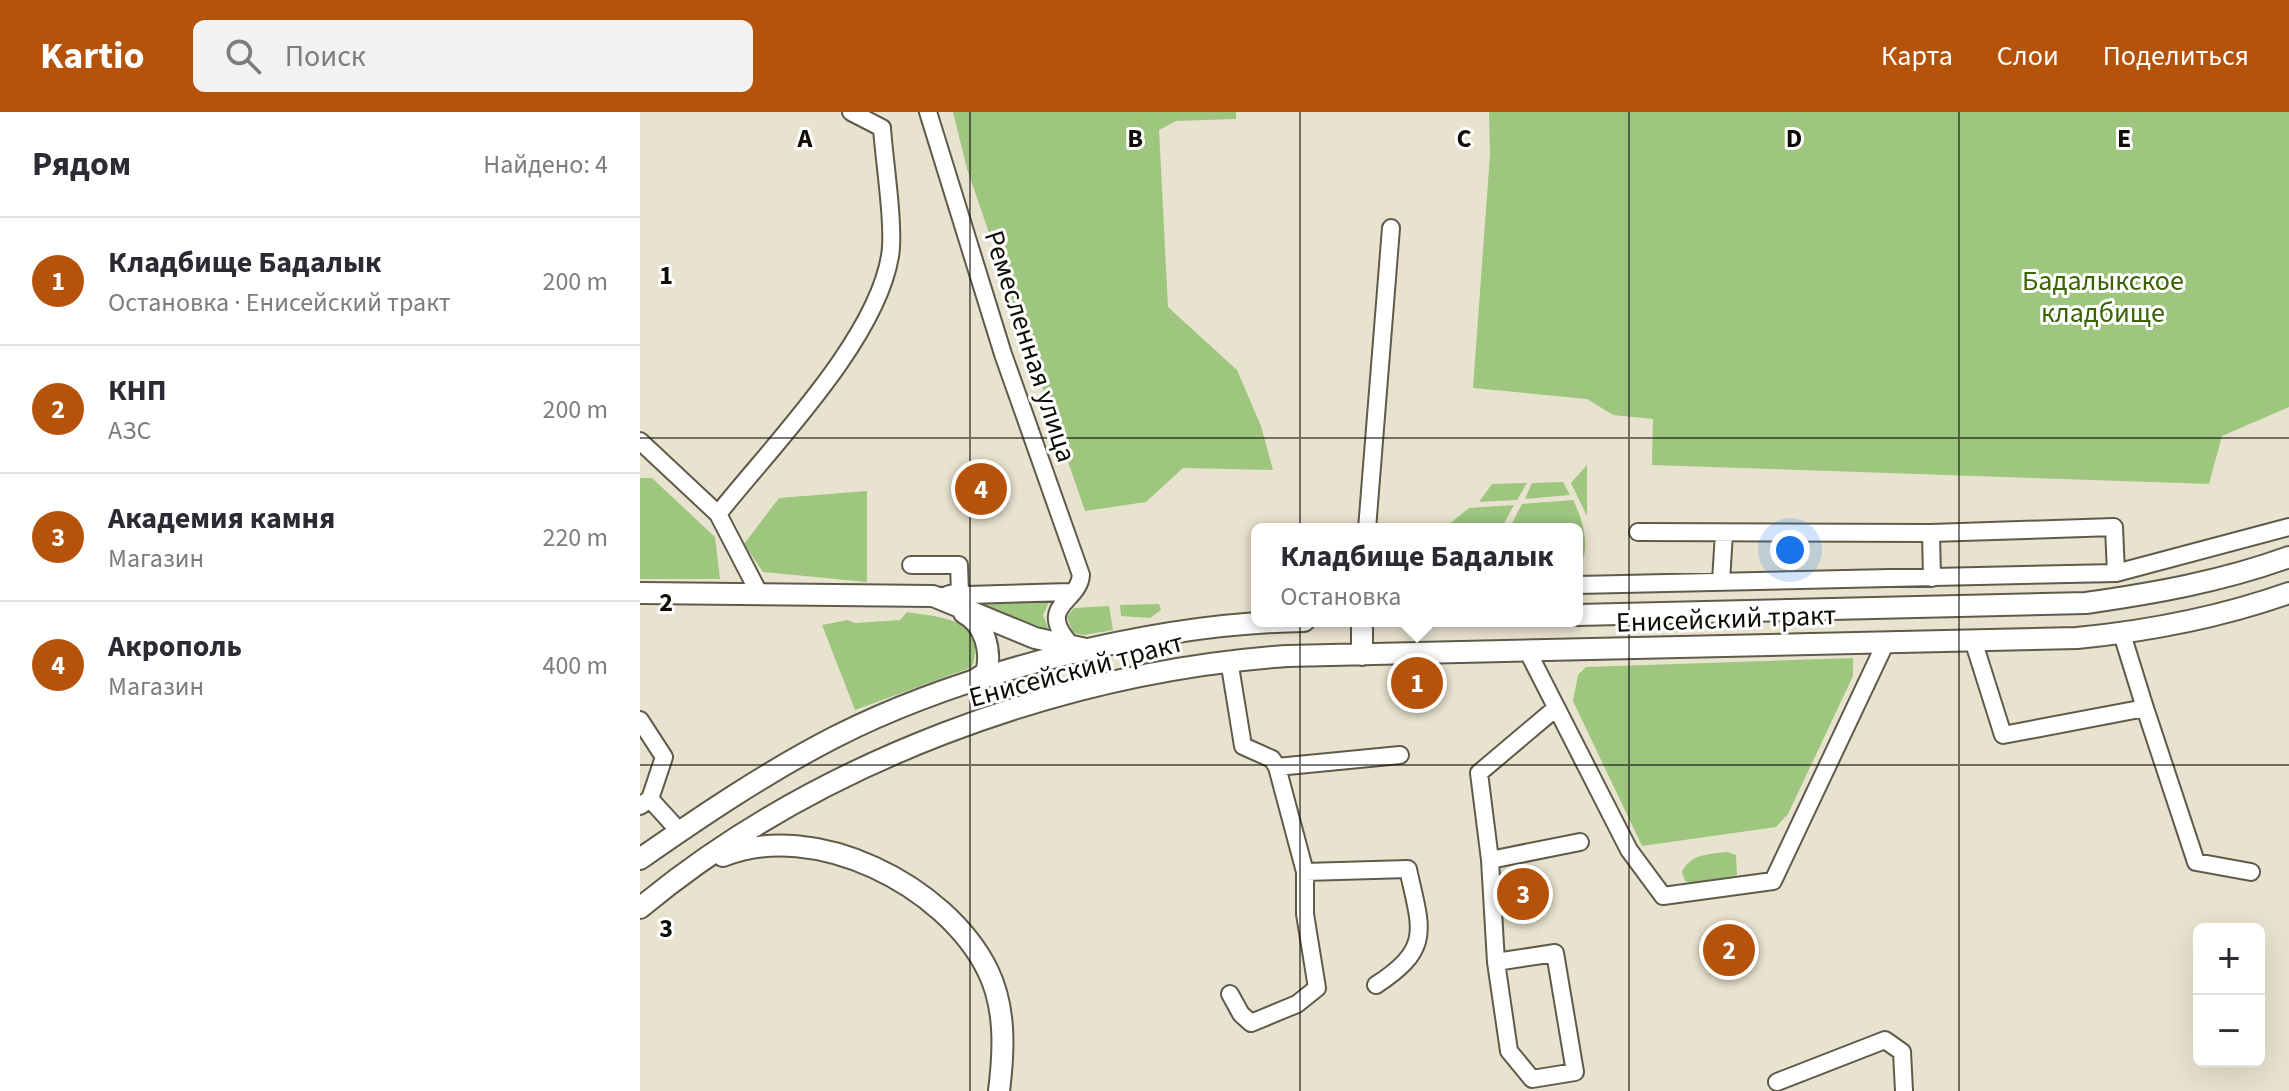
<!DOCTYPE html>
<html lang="ru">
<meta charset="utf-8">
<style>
:root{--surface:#fff;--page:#f2f2f3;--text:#2b2b33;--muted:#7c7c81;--line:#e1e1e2;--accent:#b45309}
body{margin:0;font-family:"Source Sans 3",sans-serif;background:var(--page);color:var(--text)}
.controls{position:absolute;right:24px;bottom:24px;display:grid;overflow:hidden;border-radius:12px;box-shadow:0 8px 32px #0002}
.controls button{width:72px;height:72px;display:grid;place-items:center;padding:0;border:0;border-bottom:2px solid var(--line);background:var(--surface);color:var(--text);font:40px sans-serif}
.you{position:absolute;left:1150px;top:438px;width:28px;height:28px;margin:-20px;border:6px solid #fff;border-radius:50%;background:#1a73e8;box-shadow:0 0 0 12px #1a73e833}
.badge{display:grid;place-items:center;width:52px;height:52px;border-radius:50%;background:var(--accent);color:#fff;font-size:26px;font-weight:700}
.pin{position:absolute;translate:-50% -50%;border:4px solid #fff;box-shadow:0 2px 8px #0006}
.popup{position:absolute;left:611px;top:411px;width:332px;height:104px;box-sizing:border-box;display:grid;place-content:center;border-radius:12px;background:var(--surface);filter:drop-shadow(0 2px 6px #0005);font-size:26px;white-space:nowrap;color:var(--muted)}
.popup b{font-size:30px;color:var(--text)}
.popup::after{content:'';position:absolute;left:50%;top:100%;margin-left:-16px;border:16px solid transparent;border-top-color:var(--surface)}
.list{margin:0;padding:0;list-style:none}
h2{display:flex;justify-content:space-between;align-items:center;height:104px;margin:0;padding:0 32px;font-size:34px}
h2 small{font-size:26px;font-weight:400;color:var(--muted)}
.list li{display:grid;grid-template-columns:52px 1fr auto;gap:24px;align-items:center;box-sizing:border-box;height:128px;padding:0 32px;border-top:2px solid var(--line)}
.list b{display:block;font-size:30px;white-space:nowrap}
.list p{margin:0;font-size:26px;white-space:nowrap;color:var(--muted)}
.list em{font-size:26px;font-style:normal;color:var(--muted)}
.icon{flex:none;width:44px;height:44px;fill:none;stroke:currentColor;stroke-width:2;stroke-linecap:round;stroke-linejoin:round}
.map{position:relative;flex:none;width:1649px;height:979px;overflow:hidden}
header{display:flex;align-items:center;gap:48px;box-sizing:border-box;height:112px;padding:0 40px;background:var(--accent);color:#fff}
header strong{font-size:38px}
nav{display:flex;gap:44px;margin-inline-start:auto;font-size:28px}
.search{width:560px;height:72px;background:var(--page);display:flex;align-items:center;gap:20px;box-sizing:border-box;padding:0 28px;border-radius:12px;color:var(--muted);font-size:30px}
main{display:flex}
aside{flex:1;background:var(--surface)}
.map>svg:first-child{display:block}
</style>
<header>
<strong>Kartio</strong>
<div class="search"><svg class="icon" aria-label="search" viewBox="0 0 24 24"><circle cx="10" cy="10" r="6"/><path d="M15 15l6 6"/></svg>Поиск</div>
<nav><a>Карта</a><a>Слои</a><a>Поделиться</a></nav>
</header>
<main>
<aside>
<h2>Рядом<small>Найдено: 4</small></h2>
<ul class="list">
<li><span class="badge">1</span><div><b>Кладбище Бадалык</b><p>Остановка · Енисейский тракт</p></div><em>200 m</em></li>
<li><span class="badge">2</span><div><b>КНП</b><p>АЗС</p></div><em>200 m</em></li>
<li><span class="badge">3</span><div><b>Академия камня</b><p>Магазин</p></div><em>220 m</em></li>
<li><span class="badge">4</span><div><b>Акрополь</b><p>Магазин</p></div><em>400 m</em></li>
</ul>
</aside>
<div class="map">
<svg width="1649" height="979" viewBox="0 0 1649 979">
<rect width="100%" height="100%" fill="#e8e3cf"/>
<path fill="#9ec67f" d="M313 0H596V7L536 9 519 18 528 195 597 258 621 314 633 358 543 356 506 390 445 399 327 57Z
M849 0H1649V295L1582 324 1569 372 1012 353 1013 307 973 303 947 287 833 276 850 42Z
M947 353V404L931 371Z
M0 366H12L75 425 80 467H0Z
M923 370 930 383 885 387 892 371Z
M887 371 877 388 839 390 852 372Z
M227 379V470L123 460 104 432 139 386Z
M933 388C942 405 952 438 939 454L937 417H869L882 392Z
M874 393 861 417H803L829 396Z
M409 490 403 503 408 516H401L339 492Z
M519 492 521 498 510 506 481 504 480 493Z
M469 494 473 518 444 523 433 521 427 505 434 496Z
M267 500C302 506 348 506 332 555L215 598 182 513 208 508 215 511 260 508Z
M1213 546V564L1148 702 1136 715 1002 734 933 589 938 563 946 555Z
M1087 740 1096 743 1097 763 1060 773 1045 769 1042 760C1050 742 1069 742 1087 740Z"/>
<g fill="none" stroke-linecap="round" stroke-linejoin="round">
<defs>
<path id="minor" d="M288 0 363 242 441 463C439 491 394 493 432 534
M0 329 78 402 119 481
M78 402C131 335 236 229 250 144 255 115 244 48 242 16L211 0
M727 417 751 116
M998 420 1291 421 1474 415 1476 461
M1291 421 1292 466
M271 453H319L320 480 309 482
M1081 469 1084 421
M937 473 1476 461 1649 415
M293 484 430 480
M1333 528 1363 623 1505 596 1482 522
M888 540 989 738 1023 784 1133 769 1246 530
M589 548 603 634 632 647 637 655 665 760V802L677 876 657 892 611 911 601 902 590 882
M1505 596 1556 750 1611 760
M0 608 24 645 10 687 0 694
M637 655 760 643
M1 693 10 687 40 720
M850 748 940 730
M665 760 768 757C781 817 793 836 736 873
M856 850 915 841 935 960 892 967 869 939 856 850 850 748 839 661 916 596
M1137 970 1245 928 1262 940 1264 979"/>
<path id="major" d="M0 481 293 484 395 526 446 537
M324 501C345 512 352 539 346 561L331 570
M937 503 1446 491C1516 481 1583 469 1649 445
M722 543V509
M83 744C174 707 306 773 348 859 366 896 364 939 359 979
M0 747C63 703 127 660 195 625 325 559 518 511 664 509
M0 796C176 650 420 560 647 544L1437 526C1509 519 1581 505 1649 481"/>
</defs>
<use href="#minor" stroke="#5f5b4a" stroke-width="20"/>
<use href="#major" stroke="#5f5b4a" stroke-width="24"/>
<use href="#minor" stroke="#fff" stroke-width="16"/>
<use href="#major" stroke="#fff" stroke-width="20"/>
</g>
<path fill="none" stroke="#0f0d06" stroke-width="2" stroke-opacity="0.55" d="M330 0V979M660 0V979M989 0V979M1319 0V979M0 326H1649M0 653H1649"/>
<g text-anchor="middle" stroke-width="6" stroke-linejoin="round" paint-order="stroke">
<g font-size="28" fill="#396304" stroke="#fff">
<text x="1463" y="178">Бадалыкское<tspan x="1463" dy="32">кладбище</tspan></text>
</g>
<g font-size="28" fill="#0f0d06" stroke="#fff">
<text transform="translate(391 234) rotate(72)" y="10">Ремесленная улица</text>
<text transform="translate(1086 506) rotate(-2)" y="10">Енисейский тракт</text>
<text transform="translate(436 557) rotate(-15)" y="10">Енисейский тракт</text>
</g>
</g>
<g font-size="26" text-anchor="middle" font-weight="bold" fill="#0f0d06" stroke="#fff" stroke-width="6" stroke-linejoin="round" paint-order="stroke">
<text x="165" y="35">A</text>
<text x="495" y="35">B</text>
<text x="824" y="35">C</text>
<text x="1154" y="35">D</text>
<text x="1484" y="35">E</text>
<text x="26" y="172">1</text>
<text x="26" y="499">2</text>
<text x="26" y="825">3</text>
</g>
</svg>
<div class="controls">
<button>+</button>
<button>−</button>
</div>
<div class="you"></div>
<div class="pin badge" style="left:777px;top:571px">1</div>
<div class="popup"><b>Кладбище Бадалык</b>Остановка</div>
<div class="pin badge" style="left:1089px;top:838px">2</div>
<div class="pin badge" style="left:883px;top:782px">3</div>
<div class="pin badge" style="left:341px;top:377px">4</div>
</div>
</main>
